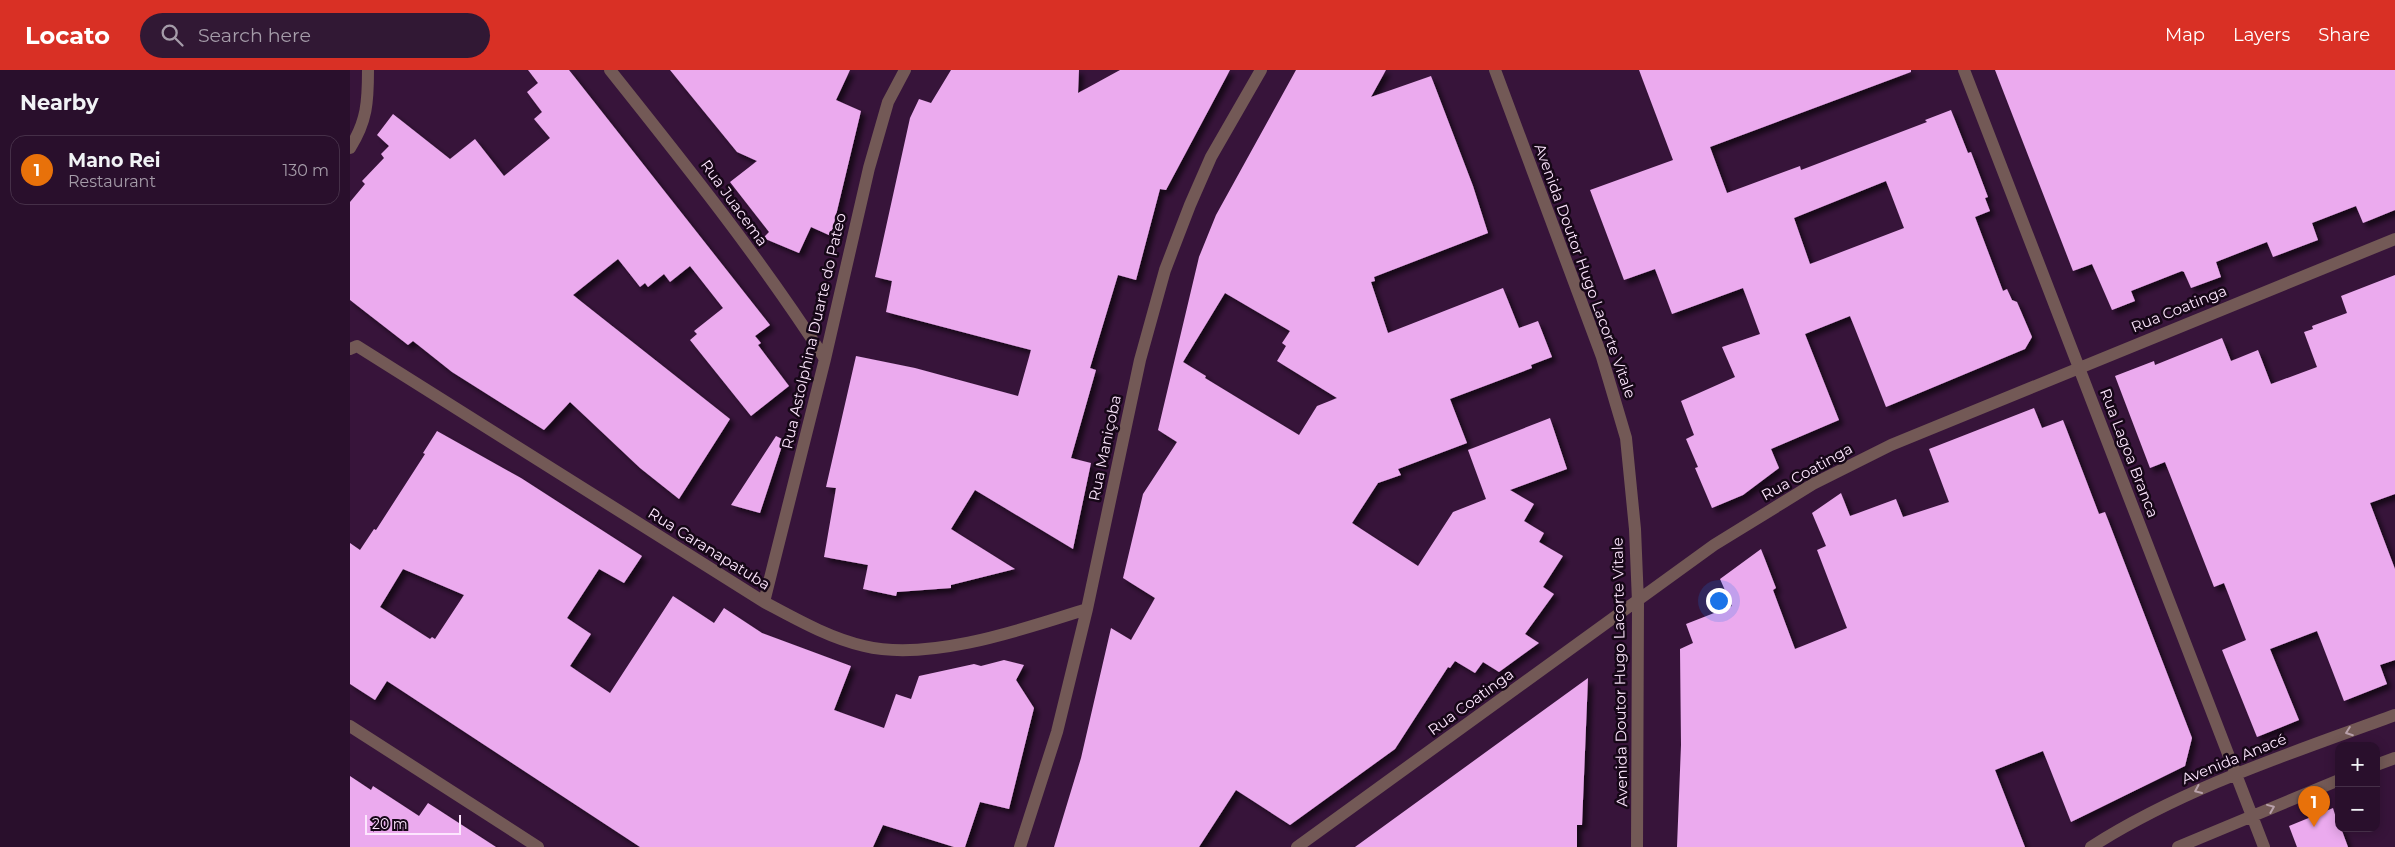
<!DOCTYPE html>
<meta charset="utf-8">
<style>
:root{--surface:#290f2c;--page:#311834;--text:#f1f3f6;--muted:#a59ca9;--line:#452f48;--accent:#d93025}
body{margin:0;font-family:Montserrat,sans-serif;background:var(--page);color:var(--text)}
.controls{position:absolute;right:15px;bottom:15px;display:grid;overflow:hidden;border-radius:10px;box-shadow:0 2px 12px #0003}
.controls button{width:45px;height:45px;display:grid;place-items:center;padding:0;border:0;border-bottom:1px solid var(--line);background:var(--surface);color:var(--text);font:25px sans-serif}
.scale{position:absolute;left:15px;bottom:12px;width:96px;box-sizing:border-box;padding-left:5px;border:2px solid #fde6fe;border-top:0;font-size:14px;line-height:18px;white-space:nowrap;color:#fde6fe;-webkit-text-stroke:4px #160717;paint-order:stroke}
.you{position:absolute;left:1368px;top:530px;width:18px;height:18px;margin:-12px;border:4px solid #fff;border-radius:50%;background:#1a73e8;box-shadow:0 0 0 8px #1a73e833}
.badge{display:grid;place-items:center;width:32px;height:32px;border-radius:50%;background:var(--accent);color:#fff;font-size:16px;font-weight:700}
.pin{position:absolute;translate:-50% -41px;filter:drop-shadow(0 1px 2px #0008)}
.pin::after{content:'';position:absolute;top:26px;width:18px;height:15px;background:inherit;clip-path:polygon(0 0,100% 0,50% 100%)}
.list{margin:0;padding:0;list-style:none}
h2{display:flex;justify-content:space-between;align-items:center;height:65px;margin:0;padding:0 20px;font-size:21px}
h2 small{font-size:16px;font-weight:400;color:var(--muted)}
.list li{display:grid;grid-template-columns:32px 1fr auto;gap:15px;align-items:center;box-sizing:border-box;height:70px;margin:0 10px 10px;padding:0 10px;border:1px solid var(--line);border-radius:15px}
.list b{display:block;font-size:19px;white-space:nowrap}
.list p{margin:0;font-size:16px;white-space:nowrap;color:var(--muted)}
.list em{font-size:16px;font-style:normal;color:var(--muted)}
.icon{flex:none;width:28px;height:28px;fill:none;stroke:currentColor;stroke-width:2;stroke-linecap:round;stroke-linejoin:round}
.map{position:relative;flex:none;width:2045px;height:777px;overflow:hidden}
header{display:flex;align-items:center;gap:30px;box-sizing:border-box;height:70px;padding:0 25px;background:var(--accent);color:#fff}
header strong{font-size:24px}
nav{display:flex;gap:28px;margin-inline-start:auto;font-size:18px}
.search{width:350px;height:45px;background:var(--page);display:flex;align-items:center;gap:12px;box-sizing:border-box;padding:0 18px;border-radius:28px;color:var(--muted);font-size:19px}
main{display:flex}
aside{flex:1;background:var(--surface)}
.map>svg:first-child{display:block}
</style>
<header>
<strong>Locato</strong>
<div class="search"><svg class="icon" aria-label="search" viewBox="0 0 24 24"><circle cx="10" cy="10" r="6"/><path d="M15 15l6 6"/></svg>Search here</div>
<nav><a>Map</a><a>Layers</a><a>Share</a></nav>
</header>
<main>
<aside>
<h2>Nearby<small></small></h2>
<ul class="list">
<li><span class="badge" style="background:#e8710a">1</span><div><b>Mano Rei</b><p>Restaurant</p></div><em>130 m</em></li>
</ul>
</aside>
<div class="map">
<svg width="2045" height="777" viewBox="0 0 2045 777">
<defs>
<filter id="shadow"><feDropShadow dx="4.5" dy="4.5" stdDeviation="2.5" flood-color="#0009"/></filter>
</defs>
<rect width="100%" height="100%" fill="#37143a"/>
<path fill="#ebaaee" fill-rule="evenodd" filter="url(#shadow)" d="M178 0H219L420 255 405 266 411 273 408 275 439 316 401 346 340 270 347 264 344 261 373 238 340 196 320 212 314 204 298 217 295 213 290 217 268 189 223 225 380 349 329 429 290 398 220 332 194 360 102 302 63 271 58 275 0 230V132L15 114 12 111 34 88 31 84 39 76 27 65 43 44 100 89 125 69 154 106 200 68 184 49 192 42 177 22 188 13Z
M320 0H500L486 30 511 41 481 166 461 157 449 183 413 168 419 162 380 112 407 91 387 82Z
M601 0H729L728 23 770 0H880L816 120 810 119 786 210 768 205 740 298 746 300 721 388 741 393 723 479 625 420 601 459 665 499 601 515V518L547 522 546 526 513 519 518 495 474 487 486 418 476 417 506 286 565 298 668 326 681 280 536 242 542 211 525 207 560 48 569 29 581 33Z
M946 0H1036L1021 27 1081 6 1123 116 1138 163 1024 207 1025 211 1021 212 1038 263 1153 218 1169 258 1188 251 1202 287 1181 295 1182 298 1100 329 1117 373 1048 399 1051 405 1028 413 1002 453 1068 496 1103 442 1136 429 1118 380 1200 348 1217 399 1160 420 1184 434 1174 451 1194 463 1189 472 1213 486 1193 517 1204 524 1175 564 1189 573 1149 602 1133 592 1125 603 1105 591 1100 598 1098 597 1045 679 940 755 886 720 849 777H704L731 688 761 558 781 570 805 528 773 508 793 424 827 372 808 360 849 187 866 145ZM875 223 940 261 932 273 936 276 927 291 987 328 967 336 949 365 855 308 856 306 833 292Z
M1289 0H1561V2L1360 77 1377 123 1450 96 1451 100 1577 52 1575 50 1601 40 1618 83 1621 82 1638 127 1635 128 1640 141 1625 147 1653 221 1657 219 1662 230 1667 232 1682 267 1675 279 1536 337 1500 246 1455 264 1489 350 1421 379 1429 398 1393 425 1362 438 1345 398 1348 397 1336 369 1344 365 1331 331 1385 307 1372 277 1410 264 1393 218 1322 244 1305 199 1274 210 1240 120 1323 90ZM1536 111 1554 158 1460 194 1444 148Z
M1645 0H2045V140L2013 153 2006 136 1962 153 1968 170 1923 187 1917 172 1866 192 1871 207 1841 218 1834 202 1832 201 1781 221 1785 231 1762 240 1742 194 1723 201Z
M2045 205V424L2020 433 2045 499V590L2030 595 2037 614 1994 631 1967 561 1920 579 1949 650 1907 667 1872 580 1896 570 1874 513 1864 517 1815 392 1800 398 1765 306 1804 291 1805 295 1872 268 1881 291 1908 280 1921 314 1967 297 1954 262 1963 259 1962 256 1997 243 1991 226Z
M1684 338 1692 358 1713 350 1749 444 1755 442 1842 668 1835 696 1721 752 1693 681 1645 700 1675 777H1327L1331 675 1330 579 1343 573 1336 554 1382 536 1370 509 1411 479 1426 518 1423 520 1445 579 1497 558 1467 480 1476 476 1462 443 1491 423 1500 446 1546 429 1553 447 1599 432 1579 379Z
M87 361 171 408 292 486 274 513 249 499 217 548 241 564 220 596 260 623 323 526 364 553 374 538 412 563 501 596 484 640 534 658 546 624 561 629 569 606 624 594 631 596 654 590 674 595 666 610 684 638 659 739 630 732 615 777H604L533 755 523 777H290L37 611 25 630 0 614V473L10 480 24 459 26 460 75 384 73 383ZM53 499 114 525 85 569 82 567 80 569 30 537Z
M426 366 434 370 410 443 381 435Z
M1238 608 1232 755H1227V777H1005Z
M0 706 21 720 23 716 69 746 78 733 146 777H0Z
M1983 738 1989 758H1991L1998 777H1947L1939 756Z"/>
<g fill="none" stroke-linecap="round" stroke-linejoin="round">
<path stroke="#735956" stroke-width="12" d="M260 0C335 94 410 188 475 289
M1145 0 1252 287 1276 368 1285 459 1288 532 1287 777
M1614 0 1914 777
M0 78C17 51 18 32 18 0
M0 279 7 276 414 532C446 549 479 568 514 576 579 592 674 559 737 539
M414 532 475 289 519 98 538 32 555 0
M0 656 188 777
M2026 695 2045 688
M670 777 707 662 737 539 790 290 815 200 840 135 861 87 911 0
M947 777 1364 475 1463 414 1541 375 2045 169
M1741 777C1835 717 1942 683 2045 645
M1828 777 1989 710"/>
</g>
<defs><path id="oneway-chevron" d="M-2-3.5L2.5 0L-2 3.5" fill="none" stroke-width="1.6" stroke-linecap="round" stroke-linejoin="round" transform="scale(1.25)"/></defs>
<g stroke="#b8a0aa">
<use href="#oneway-chevron" transform="translate(1999 662) rotate(160)"/>
<use href="#oneway-chevron" transform="translate(1848 720) rotate(156)"/>
<use href="#oneway-chevron" transform="translate(1921 738) rotate(-22)"/>
</g>
<g text-anchor="middle" stroke-width="5" stroke-linejoin="round" paint-order="stroke">
<g font-size="15" fill="#fde6fe" stroke="#160717">
<text transform="translate(384 133) rotate(54)" y="5">Rua Juacema</text>
<text transform="translate(1235 201) rotate(70)" y="5">Avenida Doutor Hugo Lacorte Vitale</text>
<text transform="translate(1829 239) rotate(-22)" y="5">Rua Coatinga</text>
<text transform="translate(464 261) rotate(-77)" y="5">Rua Astolphina Duarte do Pateo</text>
<text transform="translate(755 378) rotate(-78)" y="5">Rua Maniçoba</text>
<text transform="translate(1779 383) rotate(69)" y="5">Rua Lagoa Branca</text>
<text transform="translate(1457 402) rotate(-29)" y="5">Rua Coatinga</text>
<text transform="translate(359 479) rotate(32)" y="5">Rua Caranapatuba</text>
<text transform="translate(1270 602) rotate(-91)" y="5">Avenida Doutor Hugo Lacorte Vitale</text>
<text transform="translate(1121 632) rotate(-36)" y="5">Rua Coatinga</text>
<text transform="translate(1884 689) rotate(-22)" y="5">Avenida Anacé</text>
</g>
</g>
</svg>
<div class="controls">
<button>+</button>
<button>−</button>
</div>
<div class="scale">20 m</div>
<div class="you"></div>
<div class="pin badge" style="left:1964px;top:757px;background:#e8710a">1</div>
</div>
</main>
